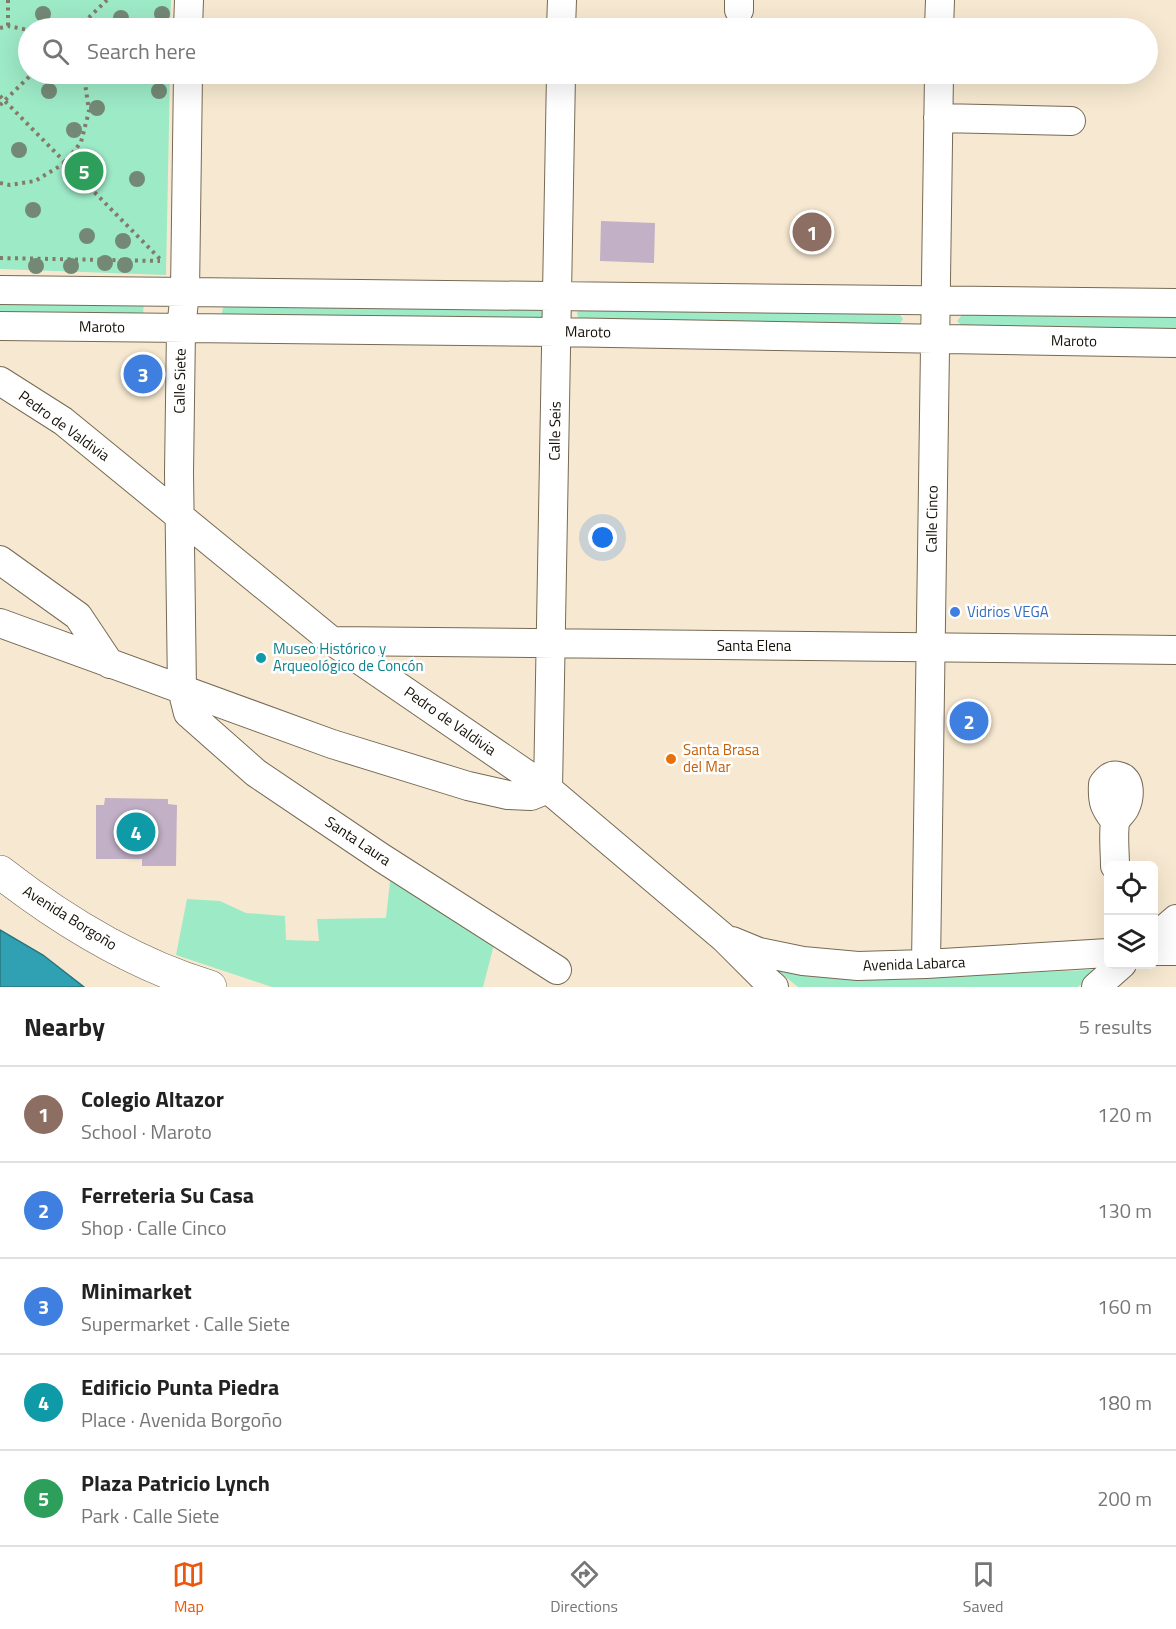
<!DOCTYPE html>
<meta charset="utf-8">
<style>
:root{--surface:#fff;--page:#f2f2f2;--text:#222;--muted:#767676;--line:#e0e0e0;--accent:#ea580c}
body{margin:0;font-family:"Titillium Web",sans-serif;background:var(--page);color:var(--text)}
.controls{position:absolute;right:18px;bottom:18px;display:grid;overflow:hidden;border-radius:9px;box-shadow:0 6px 24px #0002}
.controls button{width:54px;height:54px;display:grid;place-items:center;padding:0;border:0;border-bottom:2px solid var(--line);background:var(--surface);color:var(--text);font:30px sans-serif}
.you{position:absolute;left:603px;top:538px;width:21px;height:21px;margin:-15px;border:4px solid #fff;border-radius:50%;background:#1a73e8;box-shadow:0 0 0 9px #1a73e833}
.badge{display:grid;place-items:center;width:39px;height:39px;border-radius:50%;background:var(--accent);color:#fff;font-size:20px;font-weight:700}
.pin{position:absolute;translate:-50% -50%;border:3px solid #fff;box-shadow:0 2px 6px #0006}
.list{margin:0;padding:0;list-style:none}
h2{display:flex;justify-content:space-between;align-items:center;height:78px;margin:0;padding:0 24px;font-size:26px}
h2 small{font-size:20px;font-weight:400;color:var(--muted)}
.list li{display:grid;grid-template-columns:39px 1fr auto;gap:18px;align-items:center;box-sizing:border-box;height:96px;padding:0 24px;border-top:2px solid var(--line)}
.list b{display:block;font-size:22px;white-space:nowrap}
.list p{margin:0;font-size:20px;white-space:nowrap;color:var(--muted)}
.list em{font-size:20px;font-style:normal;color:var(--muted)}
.icon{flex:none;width:33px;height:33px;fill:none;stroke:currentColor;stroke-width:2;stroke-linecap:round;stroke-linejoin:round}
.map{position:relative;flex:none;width:1176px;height:987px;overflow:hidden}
.search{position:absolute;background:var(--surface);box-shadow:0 6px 24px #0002;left:18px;right:18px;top:18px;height:66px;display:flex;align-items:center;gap:15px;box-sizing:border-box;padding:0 21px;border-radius:33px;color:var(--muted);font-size:22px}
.sheet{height:558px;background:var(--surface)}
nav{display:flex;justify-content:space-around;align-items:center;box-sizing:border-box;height:84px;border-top:2px solid var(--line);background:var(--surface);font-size:16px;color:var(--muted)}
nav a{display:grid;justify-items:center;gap:3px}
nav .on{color:var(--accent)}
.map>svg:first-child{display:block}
</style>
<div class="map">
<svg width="1176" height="987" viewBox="0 0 1176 987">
<rect width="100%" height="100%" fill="#f7e9d1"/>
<path fill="#9deac7" d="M0 0H171L170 28H28V74H170L166 275 0 269Z
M0 298H144L143 316 0 314Z
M225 299 549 302 553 321 221 317Z
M584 306 896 309 903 319 896 329 579 322 577 312Z
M966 310 1176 312V334L966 330 957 321Z
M391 872 496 937 483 987H272L176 955 187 899 220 901 246 913 285 916 286 940 319 941 317 919 386 918Z
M1108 969 1077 987H798L777 970 933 977Z"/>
<path fill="#30a1b2" stroke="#28757f" stroke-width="1.5" d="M0 930 43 955 84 987H0Z"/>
<path fill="#c1b0c6" d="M601 221 655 223 654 263 600 261Z
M105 798 168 799V804L177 805 176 866H142V859H96V805H104Z"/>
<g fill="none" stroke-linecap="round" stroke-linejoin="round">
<defs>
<path id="minor" d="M739 10V0
M188 28 189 0
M561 28 562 0
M939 28 940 0
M188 74 185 292 181 329 179 473 182 689 188 713 256 773 382 858 557 970
M938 118 1071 121
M0 290 1176 303
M0 326 556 332 1176 343
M0 381 63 421 332 641 548 789 724 938 765 979 774 987
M0 560 78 616 110 664
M0 623 332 744 468 786 508 795 531 796 548 789
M332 641C614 646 895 646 1176 650
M548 789 561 74
M1115 866C1115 852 1113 836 1115 823 1116 817 1123 813 1125 808 1130 798 1132 778 1118 776 1111 774 1107 779 1103 784 1102 802 1104 807 1115 821
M1154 938 1176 919
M732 941 759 952 803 961 858 966 926 964 1108 953
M1154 951H1176
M926 964 939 74
M1096 987 1122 964"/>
<path id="major" d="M0 872C63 921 133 964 210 987"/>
</defs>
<use href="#minor" stroke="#766a55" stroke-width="30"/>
<use href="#major" stroke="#766a55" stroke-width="34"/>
<path stroke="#837a6a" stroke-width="4" stroke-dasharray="3 4.5" stroke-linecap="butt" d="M8 0V26
M0 28 8 26 28 30
M78 28 107 0
M0 96 161 260
M0 105 32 74
M0 183 10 185 35 181 65 163 81 142 89 111 84 76 82 74
M0 258 160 261"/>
<use href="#minor" stroke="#fff" stroke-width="28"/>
<use href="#major" stroke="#fff" stroke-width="33"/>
</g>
<g fill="#738975">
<circle cx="43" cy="14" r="8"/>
<circle cx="162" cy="14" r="8"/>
<circle cx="121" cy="18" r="8"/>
<circle cx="49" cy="91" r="8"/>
<circle cx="159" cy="91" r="8"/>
<circle cx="97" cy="108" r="8"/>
<circle cx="74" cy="130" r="8"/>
<circle cx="19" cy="150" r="8"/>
<circle cx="137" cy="179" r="8"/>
<circle cx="33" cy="210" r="8"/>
<circle cx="87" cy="236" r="8"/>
<circle cx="123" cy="241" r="8"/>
<circle cx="105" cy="263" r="8"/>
<circle cx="125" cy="265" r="8"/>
<circle cx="36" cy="266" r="8"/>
<circle cx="71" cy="266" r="8"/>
</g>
<circle fill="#3f7fe0" stroke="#fff" stroke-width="2" cx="955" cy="612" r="6"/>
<circle fill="#0f9aa8" stroke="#fff" stroke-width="2" cx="261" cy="658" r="6"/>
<circle fill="#e8710a" stroke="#fff" stroke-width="2" cx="671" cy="759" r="6"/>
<g text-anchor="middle" stroke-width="5" stroke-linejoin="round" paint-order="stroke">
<g font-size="15" fill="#140f07" stroke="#fff">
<text transform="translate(102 327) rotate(1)" y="5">Maroto</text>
<text transform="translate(588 332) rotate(1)" y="5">Maroto</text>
<text transform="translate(1074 341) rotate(1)" y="5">Maroto</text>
<text transform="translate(180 381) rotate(-89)" y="5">Calle Siete</text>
<text transform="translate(64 426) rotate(36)" y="5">Pedro de Valdivia</text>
<text transform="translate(555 431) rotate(-89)" y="5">Calle Seis</text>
<text transform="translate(932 519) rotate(-89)" y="5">Calle Cinco</text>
<text x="754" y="651">Santa Elena</text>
<text transform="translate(450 721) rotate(35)" y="5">Pedro de Valdivia</text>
<text transform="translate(358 841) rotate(34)" y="5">Santa Laura</text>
<text transform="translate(70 918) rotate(32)" y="5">Avenida Borgoño</text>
<text transform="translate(914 964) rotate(-2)" y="5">Avenida Labarca</text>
</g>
<g font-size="15" fill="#366cbe" stroke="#fff" text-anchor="start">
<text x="967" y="617">Vidrios VEGA</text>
</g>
<g font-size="15" fill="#0d838f" stroke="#fff" text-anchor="start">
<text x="273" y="654">Museo Histórico y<tspan x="273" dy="17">Arqueológico de Concón</tspan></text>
</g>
<g font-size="15" fill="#c56008" stroke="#fff" text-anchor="start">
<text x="683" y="755">Santa Brasa<tspan x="683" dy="17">del Mar</tspan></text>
</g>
</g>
</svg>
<div class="controls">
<button><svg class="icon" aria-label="locate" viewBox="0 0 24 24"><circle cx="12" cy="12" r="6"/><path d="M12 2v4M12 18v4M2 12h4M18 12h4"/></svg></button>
<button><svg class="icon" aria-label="layers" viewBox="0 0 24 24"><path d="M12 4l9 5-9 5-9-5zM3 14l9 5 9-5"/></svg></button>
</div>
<div class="you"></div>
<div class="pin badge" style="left:812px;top:232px;background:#8d6e63">1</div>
<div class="pin badge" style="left:969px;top:721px;background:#3f7fe0">2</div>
<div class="pin badge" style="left:143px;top:374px;background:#3f7fe0">3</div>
<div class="pin badge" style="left:136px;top:832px;background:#0f9aa8">4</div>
<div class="pin badge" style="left:84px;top:171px;background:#2e9e5b">5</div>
<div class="search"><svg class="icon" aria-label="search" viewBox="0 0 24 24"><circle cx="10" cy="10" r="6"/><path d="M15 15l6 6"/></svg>Search here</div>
</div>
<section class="sheet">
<h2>Nearby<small>5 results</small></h2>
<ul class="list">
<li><span class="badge" style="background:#8d6e63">1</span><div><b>Colegio Altazor</b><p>School · Maroto</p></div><em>120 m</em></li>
<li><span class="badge" style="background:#3f7fe0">2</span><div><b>Ferreteria Su Casa</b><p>Shop · Calle Cinco</p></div><em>130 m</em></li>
<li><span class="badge" style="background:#3f7fe0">3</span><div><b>Minimarket</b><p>Supermarket · Calle Siete</p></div><em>160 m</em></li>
<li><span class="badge" style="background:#0f9aa8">4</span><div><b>Edificio Punta Piedra</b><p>Place · Avenida Borgoño</p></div><em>180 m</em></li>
<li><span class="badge" style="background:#2e9e5b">5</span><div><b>Plaza Patricio Lynch</b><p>Park · Calle Siete</p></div><em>200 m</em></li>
</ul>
</section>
<nav>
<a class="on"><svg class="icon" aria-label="map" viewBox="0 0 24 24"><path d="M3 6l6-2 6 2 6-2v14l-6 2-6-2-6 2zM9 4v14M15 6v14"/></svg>Map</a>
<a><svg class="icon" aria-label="directions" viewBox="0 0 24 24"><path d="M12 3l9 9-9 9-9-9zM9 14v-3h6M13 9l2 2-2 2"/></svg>Directions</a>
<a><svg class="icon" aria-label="saved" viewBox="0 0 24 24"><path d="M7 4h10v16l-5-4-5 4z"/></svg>Saved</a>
</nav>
